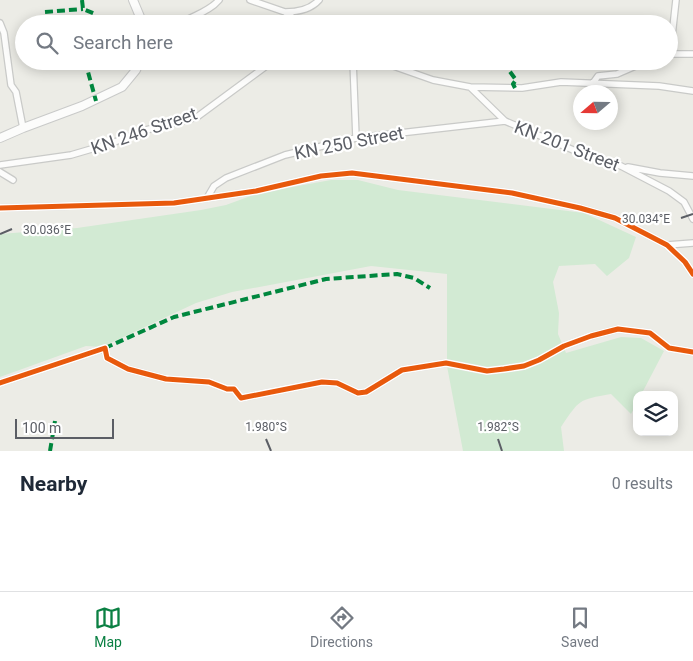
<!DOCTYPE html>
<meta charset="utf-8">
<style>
:root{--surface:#fff;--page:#f6f6f7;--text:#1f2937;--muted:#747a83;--line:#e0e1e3;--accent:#0b8043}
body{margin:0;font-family:Roboto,sans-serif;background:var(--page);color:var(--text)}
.controls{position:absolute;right:15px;bottom:15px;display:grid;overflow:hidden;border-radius:10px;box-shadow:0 2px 12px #0003}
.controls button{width:45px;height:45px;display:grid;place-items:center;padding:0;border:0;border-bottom:1px solid var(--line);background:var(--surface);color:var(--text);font:25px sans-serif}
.compass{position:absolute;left:573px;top:85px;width:45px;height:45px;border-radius:50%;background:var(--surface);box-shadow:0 2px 12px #0003;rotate:250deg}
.scale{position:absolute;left:15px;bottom:12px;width:99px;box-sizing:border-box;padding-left:5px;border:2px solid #5b5e65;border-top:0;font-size:14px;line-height:18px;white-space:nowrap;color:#5b5e65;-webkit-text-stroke:4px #fff;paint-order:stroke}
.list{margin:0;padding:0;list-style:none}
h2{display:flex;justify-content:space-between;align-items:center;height:65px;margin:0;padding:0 20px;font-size:21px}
h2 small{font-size:16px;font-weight:400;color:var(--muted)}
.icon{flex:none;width:28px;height:28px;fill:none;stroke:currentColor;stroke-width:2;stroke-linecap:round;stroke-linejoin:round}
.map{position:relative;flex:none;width:693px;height:451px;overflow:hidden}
.search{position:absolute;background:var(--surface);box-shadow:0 2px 12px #0003;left:15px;right:15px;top:15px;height:55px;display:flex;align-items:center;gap:12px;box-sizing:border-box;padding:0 18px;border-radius:28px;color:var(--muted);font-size:19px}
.sheet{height:140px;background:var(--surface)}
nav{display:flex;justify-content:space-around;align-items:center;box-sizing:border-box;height:70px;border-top:1px solid var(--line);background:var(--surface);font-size:14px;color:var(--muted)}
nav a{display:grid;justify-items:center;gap:2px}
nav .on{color:var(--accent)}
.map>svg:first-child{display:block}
</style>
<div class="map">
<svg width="693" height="451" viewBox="0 0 693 451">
<rect width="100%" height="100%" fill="#ecece6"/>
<path fill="#d2ead3" d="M331 180H358L398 190 584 213 636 237 629 258 607 276 595 264 559 266 553 282 559 313 558 334 566 353 621 337 641 338 664 351 641 395H637V403L631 414 611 394C578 400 580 399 561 427L564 451H463L447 366V274L371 266 232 292 196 303 102 347 86 346 0 377V234L77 228 201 210 226 205 259 193Z"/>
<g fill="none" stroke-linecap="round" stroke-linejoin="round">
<defs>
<path id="minor" d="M250 0 285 12 302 24
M285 12C297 12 311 9 319 0
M0 23 4 33 11 85 16 92 23 128
M180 24C193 15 209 12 219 0
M669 54H693
M670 54 676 0
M353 61 356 138
M379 61 433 80 470 87 505 121 585 155 621 166 669 191 684 202 693 219
M593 83 598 76 617 74 647 61
M470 87 522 88 561 82 659 86 693 91
M0 165 71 155 112 143 146 130 197 117 273 61
M628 167 660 173 693 176
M0 172 13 180
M207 198 214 186 226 178 285 155 356 138 505 121
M0 208 174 203 256 191 321 176 352 173 512 193 580 208 615 218 667 245 685 262 693 274
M667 245 693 243
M0 383 105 348 107 358 128 369 166 379 209 382 227 389H234L241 398 322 382 337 383 358 393 366 392 402 370 446 363 487 371 504 369 524 366 539 360 564 346 591 336 618 329 650 333 669 348 693 352"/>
<path id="secondary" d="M133 0 143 24
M0 138 23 128 82 106 122 87 136 70 140 61"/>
</defs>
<use href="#minor" stroke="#c9cac8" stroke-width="8"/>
<use href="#secondary" stroke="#c9cac9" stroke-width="10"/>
<use href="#minor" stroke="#fcfcfb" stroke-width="5.5"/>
<use href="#secondary" stroke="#fcfcfb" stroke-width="8"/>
<path stroke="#00873e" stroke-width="4" stroke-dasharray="8 4" stroke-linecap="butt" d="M82 0 83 9 95 14 96 24
M45 12 83 9
M85 61 96 101
M505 61 508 69 516 80 513 84 515 88
M619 61 624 71
M105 348 174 317 326 279 397 274 414 278 430 288
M50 451 55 421"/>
<defs>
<path id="cycleway" d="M0 208 174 203 256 191 321 176 352 173 512 193 580 208 615 218 667 245 685 262 693 274
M0 383 105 348 107 358 128 369 166 379 209 382 227 389H234L241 398 322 382 337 383 358 393 366 392 402 370 446 363 487 371 504 369 524 366 539 360 564 346 591 336 618 329 650 333 669 348 693 352"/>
</defs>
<use href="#cycleway" stroke="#fff" stroke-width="8"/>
<use href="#cycleway" stroke="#e8590c" stroke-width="5"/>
</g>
<path fill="none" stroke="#5b5e65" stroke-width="2" d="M681 218 693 214M0 234 12 229M266 439 271 451M498 439 502 451"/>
<g text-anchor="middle" stroke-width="4.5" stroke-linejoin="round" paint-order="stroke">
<g font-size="18" fill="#5b5e65" stroke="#fff">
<text transform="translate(144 131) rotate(-19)" y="6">KN 246 Street</text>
<text transform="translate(349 143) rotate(-11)" y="6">KN 250 Street</text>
<text transform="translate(567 146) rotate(21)" y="6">KN 201 Street</text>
</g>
</g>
<g font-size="12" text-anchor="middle" fill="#5b5e65" stroke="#fff" stroke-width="4.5" stroke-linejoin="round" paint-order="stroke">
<text x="646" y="223">30.034°E</text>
<text x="47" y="234">30.036°E</text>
<text x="266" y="431">1.980°S</text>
<text x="498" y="431">1.982°S</text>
</g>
</svg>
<div class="controls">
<button><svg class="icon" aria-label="layers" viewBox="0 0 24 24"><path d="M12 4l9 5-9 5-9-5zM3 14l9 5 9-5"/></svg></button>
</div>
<svg class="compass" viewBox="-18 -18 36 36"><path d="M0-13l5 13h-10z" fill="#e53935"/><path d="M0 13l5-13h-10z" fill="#747a83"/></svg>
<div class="scale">100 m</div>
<div class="search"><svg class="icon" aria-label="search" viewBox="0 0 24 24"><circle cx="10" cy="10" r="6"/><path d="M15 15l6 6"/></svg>Search here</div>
</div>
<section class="sheet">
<h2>Nearby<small>0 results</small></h2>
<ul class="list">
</ul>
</section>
<nav>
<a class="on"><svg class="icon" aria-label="map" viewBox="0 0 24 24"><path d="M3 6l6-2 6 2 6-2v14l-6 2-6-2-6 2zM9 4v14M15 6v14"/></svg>Map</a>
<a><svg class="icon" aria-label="directions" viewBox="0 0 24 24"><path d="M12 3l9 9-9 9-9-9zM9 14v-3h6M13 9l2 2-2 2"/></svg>Directions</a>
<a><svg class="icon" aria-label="saved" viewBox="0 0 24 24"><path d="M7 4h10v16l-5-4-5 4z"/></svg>Saved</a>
</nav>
